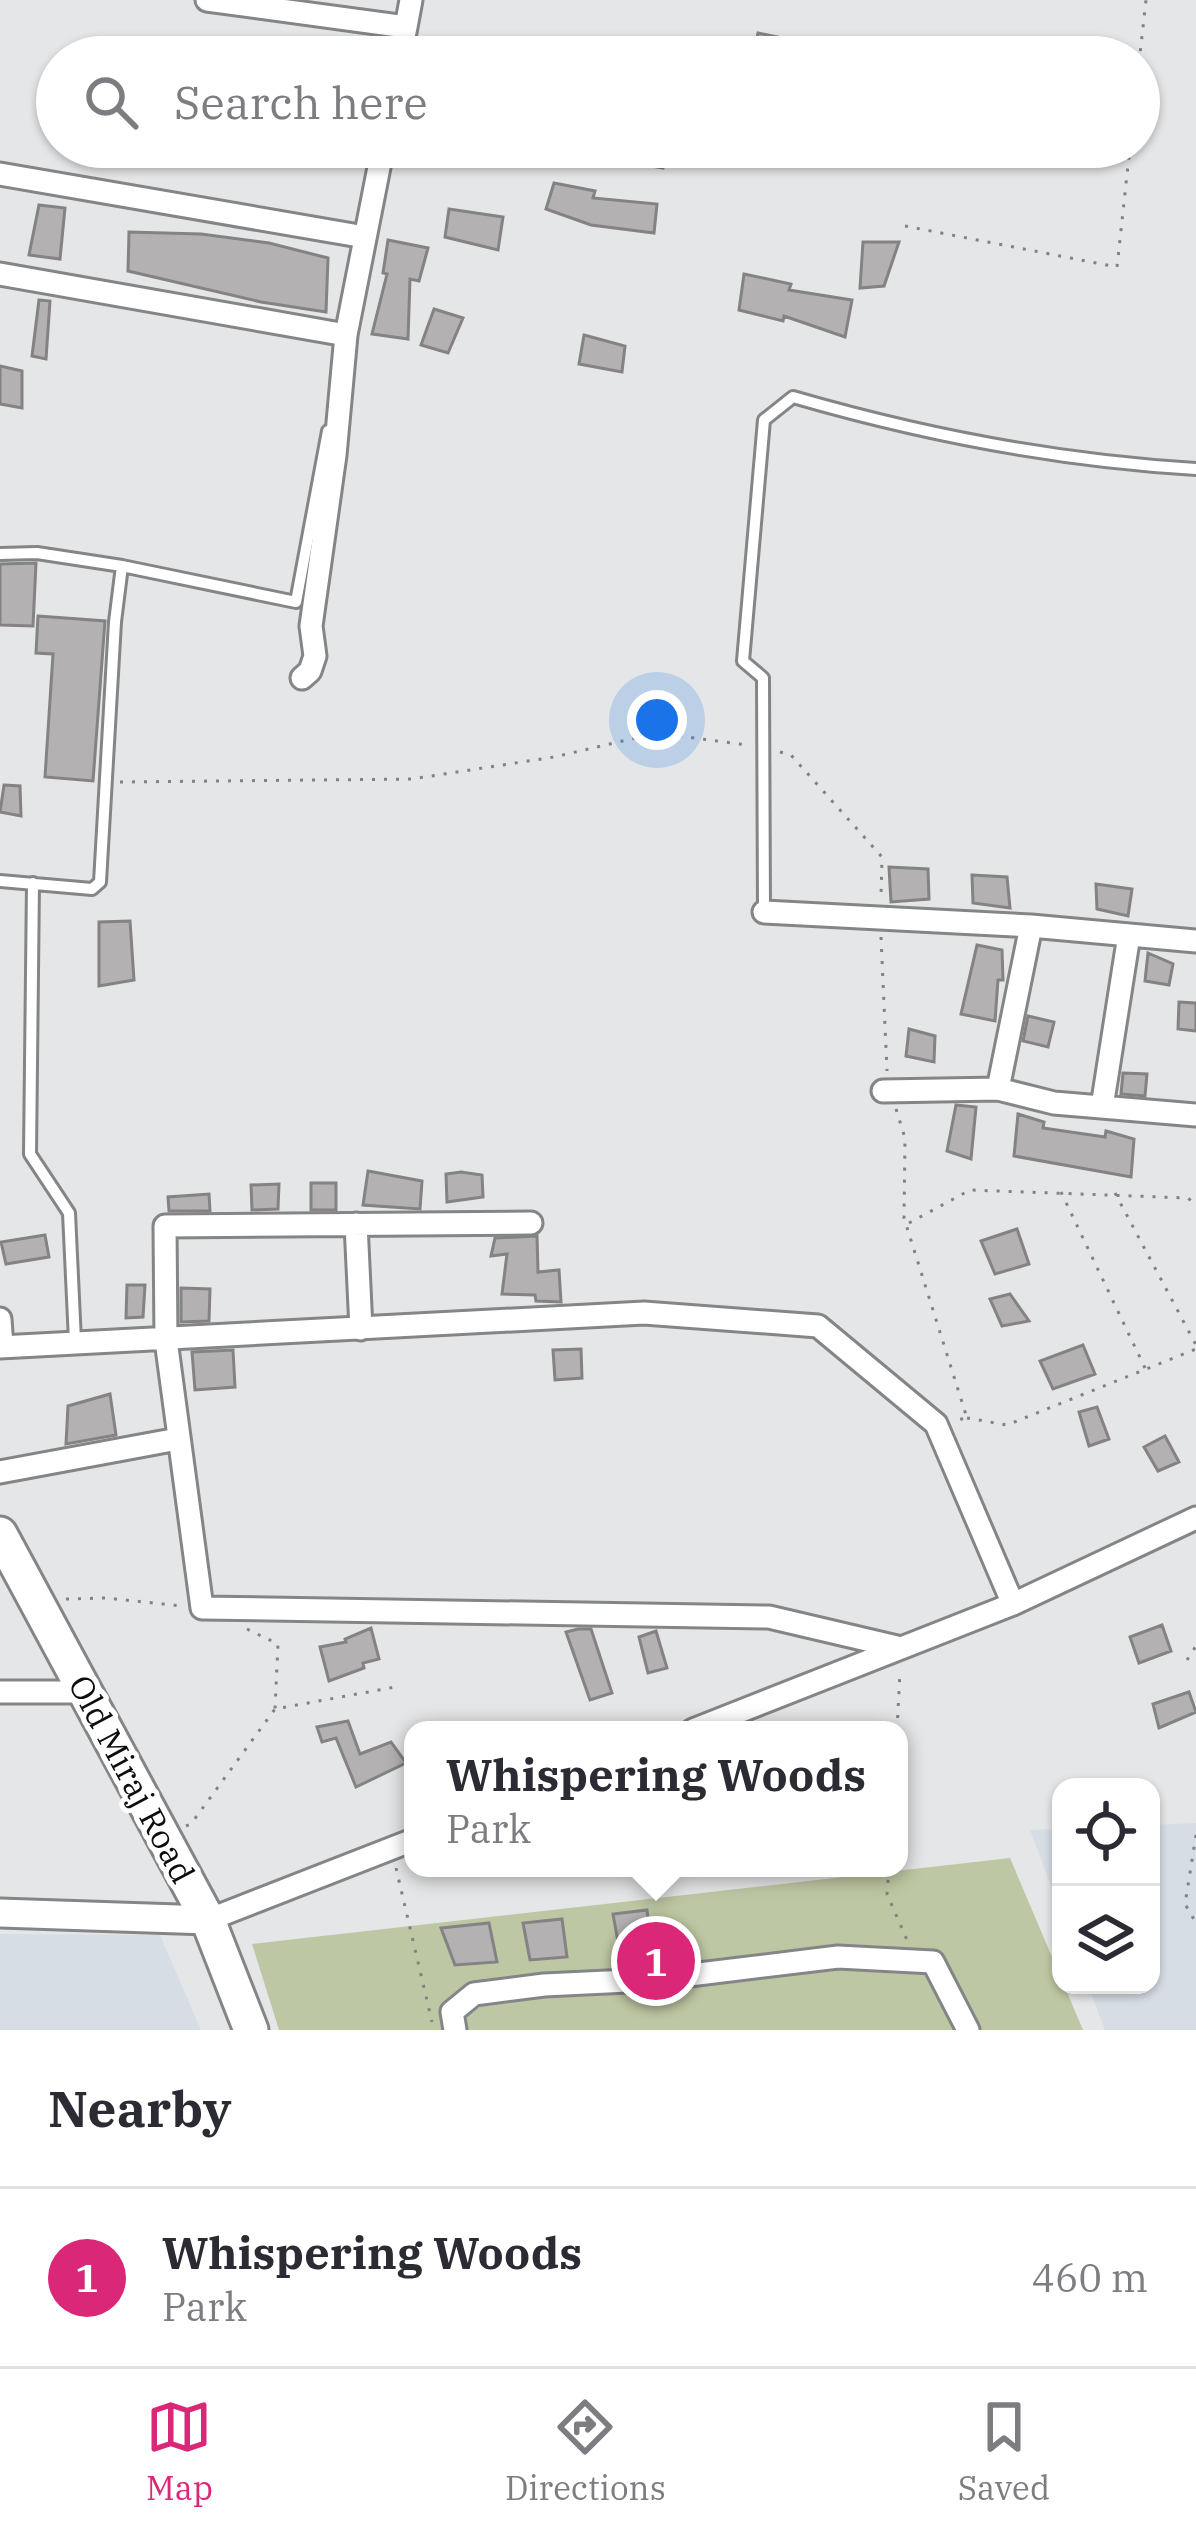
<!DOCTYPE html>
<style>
:root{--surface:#fff;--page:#f7f7f7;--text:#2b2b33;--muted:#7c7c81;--line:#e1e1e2;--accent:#db2777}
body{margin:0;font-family:"IBM Plex Serif",serif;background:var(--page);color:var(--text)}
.controls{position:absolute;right:36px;bottom:36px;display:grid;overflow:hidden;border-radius:24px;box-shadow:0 3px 9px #0004}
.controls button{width:108px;height:108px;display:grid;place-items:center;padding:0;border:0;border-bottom:3px solid var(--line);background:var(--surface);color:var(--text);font:60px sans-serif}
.you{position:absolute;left:657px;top:720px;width:42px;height:42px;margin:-30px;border:9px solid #fff;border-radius:50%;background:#1a73e8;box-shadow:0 0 0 18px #1a73e833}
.badge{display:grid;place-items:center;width:78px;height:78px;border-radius:50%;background:var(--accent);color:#fff;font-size:39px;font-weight:700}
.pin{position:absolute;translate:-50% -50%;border:6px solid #fff;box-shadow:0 3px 12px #0006}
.popup{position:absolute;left:404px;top:1721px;width:504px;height:156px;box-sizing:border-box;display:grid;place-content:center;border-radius:24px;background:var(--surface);filter:drop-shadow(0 3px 9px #0005);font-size:39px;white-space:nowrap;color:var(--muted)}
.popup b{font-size:45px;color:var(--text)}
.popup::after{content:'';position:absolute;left:50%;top:100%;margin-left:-24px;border:24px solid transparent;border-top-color:var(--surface)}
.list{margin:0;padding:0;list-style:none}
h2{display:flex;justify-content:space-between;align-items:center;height:156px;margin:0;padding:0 48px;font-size:51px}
h2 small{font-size:39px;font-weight:400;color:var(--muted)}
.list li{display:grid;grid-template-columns:78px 1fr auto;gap:36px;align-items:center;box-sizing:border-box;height:180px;padding:0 48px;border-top:3px solid var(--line)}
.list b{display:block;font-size:45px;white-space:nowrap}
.list p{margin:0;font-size:39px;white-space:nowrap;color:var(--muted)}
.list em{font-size:39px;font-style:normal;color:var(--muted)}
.icon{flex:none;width:66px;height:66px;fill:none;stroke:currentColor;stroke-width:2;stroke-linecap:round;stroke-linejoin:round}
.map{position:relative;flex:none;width:1196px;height:2030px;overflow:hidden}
.search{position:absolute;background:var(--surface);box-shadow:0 3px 9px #0004;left:36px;right:36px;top:36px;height:132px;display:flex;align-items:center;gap:30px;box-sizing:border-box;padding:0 42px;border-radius:66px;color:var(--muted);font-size:45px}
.sheet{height:336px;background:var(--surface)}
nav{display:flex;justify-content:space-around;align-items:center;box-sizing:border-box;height:168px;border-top:3px solid var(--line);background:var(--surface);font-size:33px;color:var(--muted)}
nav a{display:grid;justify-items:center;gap:6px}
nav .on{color:var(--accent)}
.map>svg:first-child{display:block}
</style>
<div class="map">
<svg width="1196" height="2030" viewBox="0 0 1196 2030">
<rect width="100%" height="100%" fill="#e4e6e7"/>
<path fill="#d7dde5" d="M1196 1823V2030H1105L1088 1985H1151V1825Z
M1061 1829V1912L1030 1830Z
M0 1934 160 1935 201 2030H0Z"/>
<path fill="#bec7a3" d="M1010 1858 1083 2030H279L252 1944Z"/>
<path fill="#b3b1b2" stroke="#848283" stroke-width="3" d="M758 33 791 40 788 57H753Z
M428 42 468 49 467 57H425Z
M619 147H667L663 168 616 160Z
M554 183 595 191 593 198 657 204 654 233 591 225 546 209Z
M39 205 65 208 60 259 29 255Z
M449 209 503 217 498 250 445 237Z
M129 232 201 234 269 243 328 258 326 312 261 302 128 271Z
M388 240 428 248 419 281 410 279 408 339 372 334 387 274 383 273Z
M863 242H899L884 286 860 288Z
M744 274 791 284 789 290 852 300 845 337 784 316 783 321 739 310Z
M39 300 50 301 46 359 32 356Z
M434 309 463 318 448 353 421 345Z
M584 335 625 346 622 372 579 364Z
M0 366 22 371V408L0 404Z
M36 563 33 626 0 625V564Z
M38 616 105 621 93 781 45 777 53 654 36 653Z
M4 785 20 786 21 816 0 812Z
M889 867 928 869 929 899 891 902Z
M972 875 1007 877 1010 908 973 903Z
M1096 884 1132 889 1128 916 1097 909Z
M130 921 134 980 99 986V922Z
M977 945 1002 950 1003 980H998L995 1021 961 1014Z
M1148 953 1173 964 1169 985 1145 981Z
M1179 1002 1196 1003V1031L1178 1029Z
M1028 1016 1054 1022 1048 1047 1023 1041Z
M909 1029 935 1036 934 1062 906 1056Z
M1123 1073 1147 1074 1145 1096 1121 1094Z
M956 1105 976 1107 971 1159 947 1151Z
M1018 1114 1044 1122 1043 1128 1105 1137 1106 1131 1134 1139 1131 1177 1014 1156Z
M368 1171 422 1181 420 1209 363 1205Z
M461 1172 482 1175 483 1197 447 1202 446 1174Z
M311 1183H336V1210H311Z
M279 1184 278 1209 252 1210 251 1185Z
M209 1194 210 1211H169L168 1197Z
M1017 1229 1029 1264 995 1274 981 1241Z
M45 1235 49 1257 6 1264 1 1242Z
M537 1236 538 1272 559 1270 561 1302 536 1301 535 1295 502 1294 507 1254 491 1256 495 1238Z
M127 1285H145L143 1317 126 1318Z
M181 1288 210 1289 209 1321 181 1322Z
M1010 1294 1029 1321 1002 1326 990 1299Z
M1083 1345 1095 1374 1053 1389 1040 1361Z
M581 1349 582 1378 555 1380 553 1350Z
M233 1350 235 1387 195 1390 192 1352Z
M110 1394 116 1435 66 1444 68 1406Z
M1097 1407 1109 1439 1089 1446 1079 1412Z
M1165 1436 1179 1462 1158 1471 1144 1447Z
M1162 1625 1171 1651 1139 1663 1130 1637Z
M371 1628 379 1659 363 1663 364 1668 329 1681 320 1647 346 1642 345 1639Z
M578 1629H591L612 1693 590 1700 566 1632Z
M656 1631 667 1668 648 1673 639 1637Z
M1189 1692 1196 1712 1159 1728 1153 1704Z
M348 1721 360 1754 391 1742 406 1763 356 1787 336 1738 322 1742 317 1727Z
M647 1910 652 1950 620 1953 613 1914Z
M562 1919 567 1957 530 1960 523 1923Z
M489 1923 497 1962 455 1965 441 1928Z"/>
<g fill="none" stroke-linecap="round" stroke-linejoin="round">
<defs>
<path id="service" d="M0 554 37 553 122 566 115 622 100 882 92 889 0 881
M122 566 296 602 328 431
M33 883 30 1154 69 1213 75 1341
M764 912 763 678 743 661 764 420 793 397C924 435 1060 461 1196 469"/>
<path id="minor" d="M207 0 406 27 411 0
M400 57 406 27
M0 174 365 237
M0 274 346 335
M302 678 310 671 315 656 311 626 335 455 346 335 383 147
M764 912 1031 926
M1196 941 1031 926 998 1089 1054 1103 1196 1115
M883 1091 998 1089
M1102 1107 1129 935
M531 1223 165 1226 166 1340 202 1608 769 1617 901 1648
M356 1224 361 1329
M0 1319 2 1347
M0 1347 644 1313 818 1326 936 1424 1013 1604
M0 1472 167 1441
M0 1692H86
M693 1730 1013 1604 1196 1518
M208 1920 413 1840
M455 2030 452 2012 474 1994 544 1985 649 1980 838 1957 933 1962 968 2030"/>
<path id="tertiary" d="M0 1913 208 1920"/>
<path id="primary" d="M0 1534 208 1920 251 2030"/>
</defs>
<use href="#service" stroke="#838586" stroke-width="16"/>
<use href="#minor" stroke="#838586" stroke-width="27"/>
<use href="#tertiary" stroke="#838586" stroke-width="33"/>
<use href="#primary" stroke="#838586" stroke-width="39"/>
<path stroke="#808283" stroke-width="3" stroke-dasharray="3 9" stroke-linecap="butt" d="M1139 63 1146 0
M905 226 1117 267 1130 147
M780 752 791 755 882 857 881 897
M120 782 412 779 554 757 657 733 747 745
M881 937 887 1071
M896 1109 905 1138 904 1218 967 1418 956 1420
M1061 1192 1145 1368
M1115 1193 1196 1345
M909 1223 970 1190 1188 1198 1196 1205
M967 1418 1007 1425 1196 1349
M66 1599 106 1598 182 1606
M247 1629 278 1644 275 1709
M1187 1660 1196 1646
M897 1730 900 1672
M186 1826 191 1824 275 1709 401 1686
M1196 1835 1185 1904 1196 1923
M396 1868 432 2022
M889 1868 887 1894 907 1940"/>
<use href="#service" stroke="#fff" stroke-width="10"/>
<use href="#minor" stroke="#fff" stroke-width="21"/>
<use href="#tertiary" stroke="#fff" stroke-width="27"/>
<use href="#primary" stroke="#fff" stroke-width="33"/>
</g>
<g text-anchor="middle" stroke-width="10" stroke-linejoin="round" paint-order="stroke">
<g font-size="33" fill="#0c0d0d" stroke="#fff">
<text transform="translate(132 1779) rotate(62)" y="12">Old Miraj Road</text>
</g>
</g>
</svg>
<div class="controls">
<button><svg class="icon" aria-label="locate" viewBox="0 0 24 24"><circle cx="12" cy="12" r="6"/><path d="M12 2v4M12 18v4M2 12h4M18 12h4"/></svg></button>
<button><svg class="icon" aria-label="layers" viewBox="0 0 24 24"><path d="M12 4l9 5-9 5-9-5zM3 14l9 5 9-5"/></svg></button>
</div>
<div class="you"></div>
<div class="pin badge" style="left:656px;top:1961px">1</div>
<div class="popup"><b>Whispering Woods</b>Park</div>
<div class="search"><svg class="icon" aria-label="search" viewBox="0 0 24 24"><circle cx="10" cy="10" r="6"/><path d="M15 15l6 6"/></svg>Search here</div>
</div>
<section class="sheet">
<h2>Nearby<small></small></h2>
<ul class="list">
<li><span class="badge">1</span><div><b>Whispering Woods</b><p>Park</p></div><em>460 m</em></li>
</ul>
</section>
<nav>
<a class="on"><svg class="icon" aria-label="map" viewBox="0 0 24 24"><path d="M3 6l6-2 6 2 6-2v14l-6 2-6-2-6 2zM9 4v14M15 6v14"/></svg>Map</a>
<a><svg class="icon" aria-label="directions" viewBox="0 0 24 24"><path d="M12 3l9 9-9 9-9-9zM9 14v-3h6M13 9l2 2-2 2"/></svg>Directions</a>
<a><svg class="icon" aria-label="saved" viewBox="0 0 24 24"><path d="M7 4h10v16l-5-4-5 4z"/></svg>Saved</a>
</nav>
